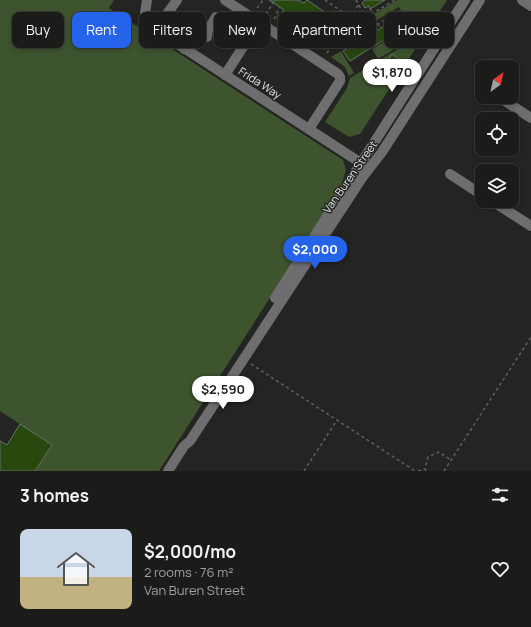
<!DOCTYPE html>
<html lang="en">
<head>
<meta charset="utf-8">
<style>
	body { margin:0; font-family:Manrope,sans-serif; background:#282927; color:#f1f3f6; height:100vh; display:flex; flex-direction:column; font-size:15px; white-space:nowrap }
	* { box-sizing:border-box; margin:0 }
	p { font-size:13px; color:#a0a1a2 }
	.icon { flex:none; width:22px; height:22px; fill:none; stroke:currentColor; stroke-width:2; stroke-linecap:round; stroke-linejoin:round }
	.map { position:relative; height:471px; overflow:hidden }
	.sheet { display:flex; flex-direction:column; background:#1b1c1a; flex:1 }
	.sheet>* { flex:none }
	.guide { position:absolute; left:12px; top:12px; width:507px; height:36px; display:flex; gap:8px }
	.needle { width:26px; rotate:33deg }
	.controls { position:absolute; left:475px; top:60px; display:grid; gap:8px }
	.controls a { display:grid; place-items:center; width:44px; height:44px; border-radius:8px; background:#1b1c1a; box-shadow:0 2px 6px #0003,0 0 0 1px #393a39; font-size:20px }
	.price { position:absolute; translate:-50% -34px; padding:0 9px; border-radius:14px; background:#fff; color:#222; font-size:13px; line-height:26px; filter:drop-shadow(0 1px 2px #0008) }
	.price::after { content:''; position:absolute; left:50%; top:24px; width:12px; height:9px; margin-left:-6px; background:inherit; clip-path:polygon(0 0,100% 0,50% 100%) }
	.price.active { background:#2563eb; color:#fff }
	ul { padding:0; list-style:none }
	li { display:flex; align-items:center; gap:12px; height:100px; padding:0 20px }
	li+li { border-top:1px solid #393a39 }
	li span { display:grid; place-items:center; flex:none; width:112px; height:80px; border-radius:8px; color:#555 }
	li>.icon { margin-inline-start:auto }
	span .icon { width:48px; height:48px; fill:#fffc; stroke-width:1 }
	li b { font-size:17px }
	h2 { display:flex; justify-content:space-between; align-items:center; height:48px; padding:0 20px; font-size:17px }
	.pill { padding:0 14px; border-radius:8px; background:#1b1c1a; box-shadow:0 2px 6px #0003,0 0 0 1px #393a39; font-size:14px; line-height:36px }
	.pill.active { background:#2563eb; color:#fff }
	.map>svg:first-child { display:block }
	.green { fill:#3d542f }
	.building { fill:#28490d; stroke:#6d6f6c }
	.lines { fill:none; stroke-linecap:round; stroke-linejoin:round }
	.path { stroke:#616260; stroke-width:1.5; stroke-dasharray:3 3; stroke-linecap:butt }
	.minor { stroke:#6e6d6f; stroke-width:10 }
	.labels { text-anchor:middle; stroke-width:3; stroke-linejoin:round; paint-order:stroke }
	.street-label { font-size:11px; fill:#e5e6e4; stroke:#242523 }
</style>
</head>
<body>
<div class="map">
<svg width="531" height="471" viewBox="0 0 531 471">
	<rect width="100%" height="100%" fill="#242523"/>
	<g class="green">
		<polygon points="0,0 114,0 109,8 343,160 346,170 341,187 159,471 35,471 52,445 0,411"/>
		<polygon points="397,0 447,0 360,134 349,137 325,122 347,88 350,78 416,38 399,7 372,23 369,17"/>
		<polygon points="334,10 345,18 332,38 326,34 332,24 327,21"/>
		<polygon points="278,14 328,44 324,50 276,18"/>
		<polygon points="387,40 393,50 378,59 372,49"/>
		<polygon points="341,51 354,73 349,76 345,67 331,57"/>
	</g>
	<g class="building">
		<polygon points="269,0 298,0 304,3 307,0 329,15 324,23 329,26 324,34 314,28 312,31 291,20 292,18 282,12 284,10"/>
		<polygon points="365,0 385,0 370,9 369,6 365,8 362,3"/>
		<polygon points="402,15 408,25 350,61 343,51"/>
		<polygon points="392,54 402,61 394,73 384,67"/>
		<polygon points="20,424 52,445 35,471 0,471 0,441 7,445"/>
	</g>
	<g class="lines">
		<g class="path">
			<polyline points="325,0 369,30 371,34"/>
			<polyline points="356,0 372,28"/>
			<polyline points="257,8 263,0"/>
			<polyline points="370,9 373,13"/>
			<polyline points="266,14 275,0"/>
			<polyline points="391,16 393,20"/>
			<polyline points="366,17 395,0"/>
			<polyline points="274,19 280,7"/>
			<polyline points="378,24 380,28"/>
			<polyline points="359,36 361,39"/>
			<polyline points="336,40 344,45 399,11"/>
			<polyline points="350,41 353,45"/>
			<polyline points="327,53 359,4"/>
			<polyline points="251,364 415,471"/>
			<polyline points="304,471 337,420"/>
			<polyline points="418,471 425,469"/>
			<polyline points="426,471 425,469 428,457 439,452 451,460"/>
			<polyline points="444,471 531,337"/>
		</g>
		<g class="minor">
			<polyline points="147,0 145,13 150,26 364,165"/>
			<polyline points="225,0 338,74 340,77 340,81 309,129"/>
			<polyline points="522,0 531,6"/>
			<polyline points="162,34 159,25 177,0"/>
			<polyline points="207,37 208,30 216,17"/>
			<polyline points="184,49 198,29"/>
			<polyline points="225,75 259,22"/>
			<polyline points="499,97 531,118"/>
			<polyline points="450,174 482,195"/>
			<polyline points="492,201 531,226"/>
			<polyline points="275,298 465,0"/>
			<polyline points="168,471 184,446 190,441 362,178 382,152 480,0"/>
		</g>
	</g>
	<g class="labels">
		<g class="street-label">
			<text transform="translate(260 83) rotate(33)" y="4">Frida Way</text>
			<text transform="translate(350 177) rotate(-55)" y="4">Van Buren Street</text>
		</g>
	</g>
</svg>
<div class="controls">
<a><svg class="needle" viewBox="-14 -14 28 28"><path d="M0-13l5 13h-10z" fill="#e53935"/><path d="M0 13l5-13h-10z" fill="#a0a1a2"/></svg></a>
<a><svg class="icon" aria-label="locate" viewBox="0 0 24 24"><circle cx="12" cy="12" r="6"/><path d="M12 2v4M12 18v4M2 12h4M18 12h4"/></svg></a>
<a><svg class="icon" aria-label="layers" viewBox="0 0 24 24"><path d="M12 4l9 5-9 5-9-5zM3 14l9 5 9-5"/></svg></a>
</div>
<b class="price" style="left:392px;top:93px">$1,870</b>
<b class="price active" style="left:315px;top:270px">$2,000</b>
<b class="price" style="left:223px;top:410px">$2,590</b>
<div class="guide">
<a class="pill">Buy</a>
<a class="pill active">Rent</a>
<a class="pill">Filters</a>
<a class="pill">New</a>
<a class="pill">Apartment</a>
<a class="pill">House</a>
</div>
</div>
<section class="sheet">
<h2>3 homes<svg class="icon" aria-label="filters" viewBox="0 0 24 24"><path d="M4 7h16M4 17h16"/><circle cx="9" cy="7" r="2"/><circle cx="15" cy="17" r="2"/></svg></h2>
<ul>
<li><span style="background:linear-gradient(#c9d6e8 60%,#c2b280 0)"><svg class="icon" aria-label="home" viewBox="0 0 24 24"><path d="M3 11l9-7 9 7M6 9v11h12V9"/></svg></span><div><b>$2,000/mo</b><p>2 rooms · 76 m²</p><p>Van Buren Street</p></div><svg class="icon" aria-label="heart" viewBox="0 0 24 24"><path d="M12 20l-8-8c-3-5 5-10 8-4 3-6 11-1 8 4z"/></svg></li>
</ul>
</section>
</body>
</html>
